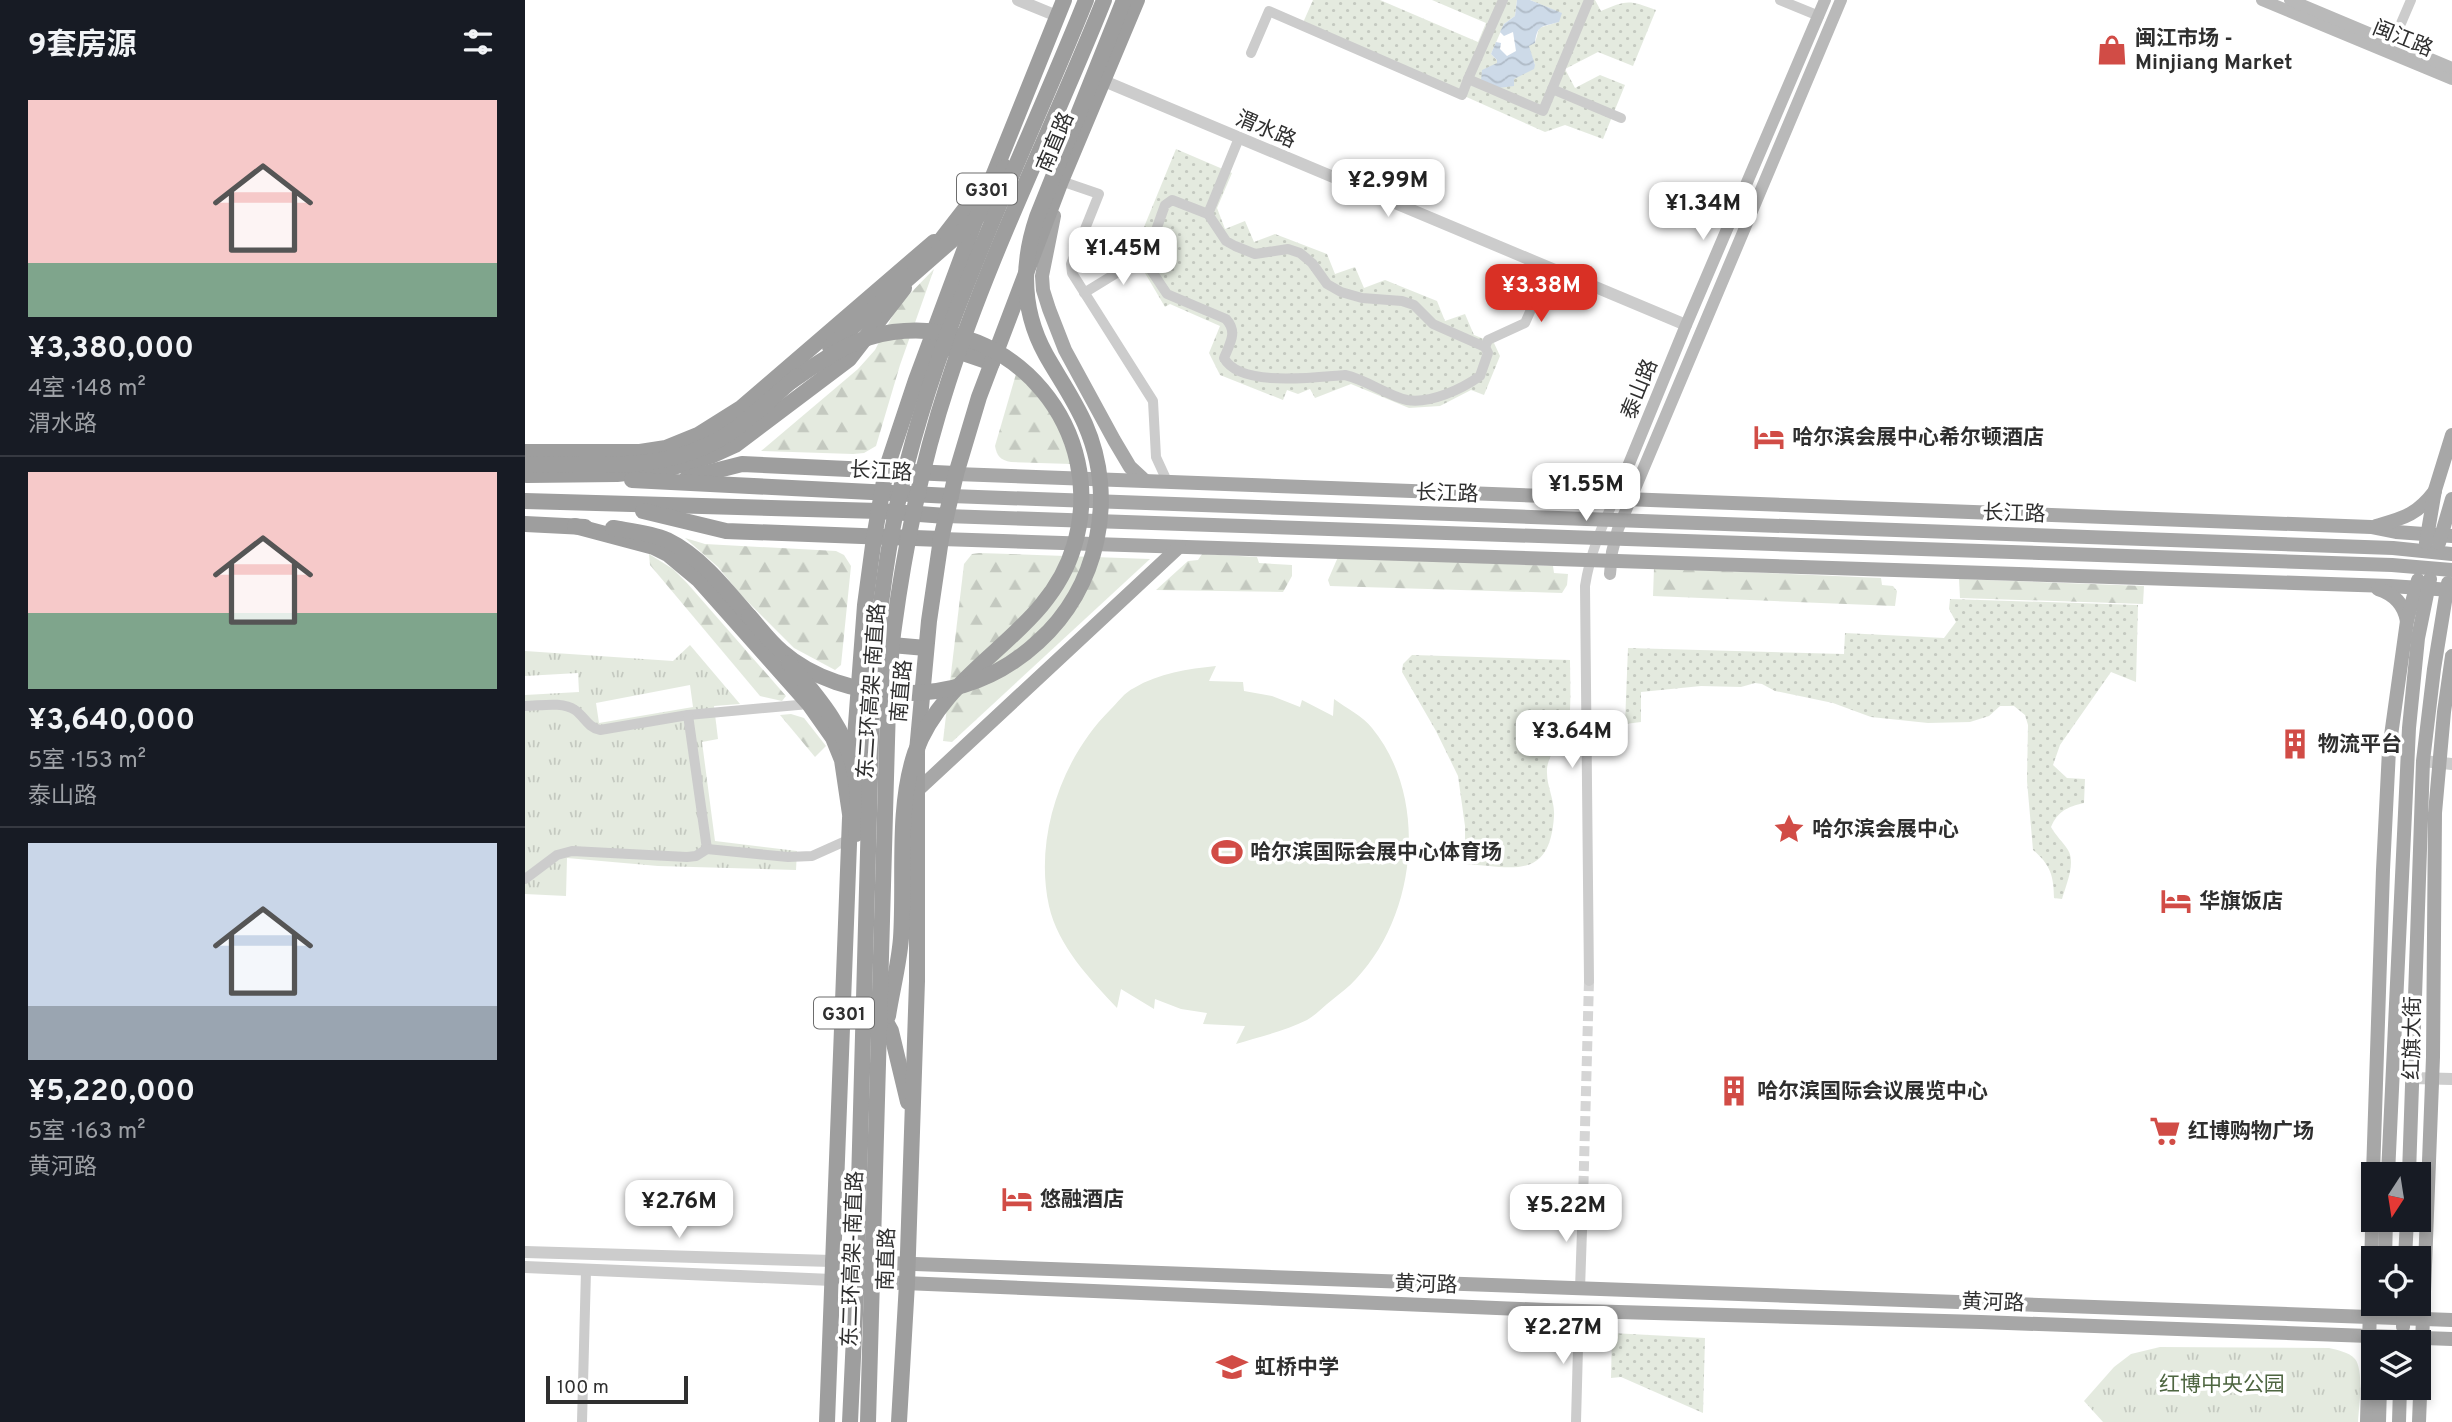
<!DOCTYPE html>
<html lang="zh">
<head>
<meta charset="utf-8">
<style>
	body { margin:0; font-family:Overpass,"Noto Sans SC",sans-serif; background:#20242c; color:#f1f3f6; height:100vh; display:flex; flex-direction:column; font-size:26px; white-space:nowrap }
	* { box-sizing:border-box; margin:0 }
	p { font-size:23px; color:#9ea1a6 }
	.icon { flex:none; width:38px; height:38px; fill:none; stroke:currentColor; stroke-width:2; stroke-linecap:round; stroke-linejoin:round }
	.map { position:relative; flex:1; overflow:hidden }
	.panel { display:flex; flex-direction:column; background:#171b24; width:525px }
	.panel>* { flex:none }
	.needle { width:46px; rotate:192deg }
	.tools { position:absolute; left:1836px; top:1162px; display:grid; gap:14px }
	.tools a { display:grid; place-items:center; width:70px; height:70px; border-radius:0px; background:#171b24; box-shadow:0 4px 10px #0003; font-size:35px }
	.scale { position:absolute; left:21px; bottom:18px; width:142px; box-sizing:border-box; padding-left:7px; border:4px solid #2f2f2f; border-top:0; font-size:19px; line-height:24px; white-space:nowrap; color:#2f2f2f; -webkit-text-stroke:5px #fff; paint-order:stroke }
	.price { position:absolute; translate:-50% -60px; padding:0 16px; border-radius:14px; background:#fff; color:#222; font-size:23px; line-height:46px; filter:drop-shadow(0 2px 4px #0008) }
	.price::after { content:''; position:absolute; left:50%; top:42px; width:21px; height:16px; margin-left:-10px; background:inherit; clip-path:polygon(0 0,100% 0,50% 100%) }
	.price.on { background:#d93025; color:#fff }
	ul { padding:0; list-style:none }
	li { display:grid; align-content:center; gap:14px; height:371px; padding:0 28px }
	li+li { border-top:2px solid #363941 }
	li span { display:grid; place-items:center; height:217px; border-radius:0px; color:#555 }
	li>.icon { margin-inline-start:auto }
	span .icon { width:126px; height:126px; fill:#fffc; stroke-width:1 }
	li b { font-size:30px }
	h2 { display:flex; justify-content:space-between; align-items:center; height:84px; padding:0 28px; font-size:30px }
	main { display:flex; flex:1; min-height:0 }
	.map>svg:first-child { display:block }
	.grass { fill:#e4eadf }
	.forest { fill:url(#forest-firs) }
	.park { fill:url(#park-tufts); fill-rule:evenodd }
	.garden { fill:url(#garden-dots) }
	.water { fill:url(#water-waves) }
	.lines { fill:none; stroke-linecap:round; stroke-linejoin:round }
	.minor-tunnel { stroke:#d5d5d5; stroke-width:10; stroke-dasharray:10 5; stroke-linecap:butt }
	.minor { stroke:#ccc; stroke-width:10 }
	.tertiary { stroke:#ccc; stroke-width:12 }
	.secondary { stroke:#b9b9b9; stroke-width:12 }
	.primary { stroke:#a7a7a7; stroke-width:14 }
	.trunk { stroke:#9e9e9e; stroke-width:16 }
	.trunk-bridge { stroke:#9e9e9e; stroke-width:16 }
	.labels { text-anchor:middle; stroke-width:7; stroke-linejoin:round; paint-order:stroke }
	.shield { fill:#fff; stroke:#6d6d6d; stroke-width:2 }
	.shield-label { font-size:19px; font-weight:bold; fill:#2f2f2f }
	.poi-label { font-size:21px; font-weight:bold; fill:#2f2f2f; stroke:#fff; text-anchor:start }
	.street-label { font-size:21px; fill:#2f2f2f; stroke:#fff }
	.park-label { font-size:21px; fill:#4e6641; stroke:#fff }
</style>
</head>
<body>
<main>
<section class="panel">
<h2>9套房源<svg class="icon" aria-label="filters" viewBox="0 0 24 24"><path d="M4 7h16M4 17h16"/><circle cx="9" cy="7" r="2"/><circle cx="15" cy="17" r="2"/></svg></h2>
<ul>
<li><span style="background:linear-gradient(#f6c9c9 75%,#7fa58c 0)"><svg class="icon" aria-label="home" viewBox="0 0 24 24"><path d="M3 11l9-7 9 7M6 9v11h12V9"/></svg></span><div><b>¥3,380,000</b><p>4室 · 148 m²</p><p>渭水路</p></div></li>
<li><span style="background:linear-gradient(#f6c9c9 65%,#7fa58c 0)"><svg class="icon" aria-label="home" viewBox="0 0 24 24"><path d="M3 11l9-7 9 7M6 9v11h12V9"/></svg></span><div><b>¥3,640,000</b><p>5室 · 153 m²</p><p>泰山路</p></div></li>
<li><span style="background:linear-gradient(#c9d6e8 75%,#9aa5b1 0)"><svg class="icon" aria-label="home" viewBox="0 0 24 24"><path d="M3 11l9-7 9 7M6 9v11h12V9"/></svg></span><div><b>¥5,220,000</b><p>5室 · 163 m²</p><p>黄河路</p></div></li>
</ul>
</section>
<div class="map">
<svg width="1927" height="1422" viewBox="0 0 1927 1422">
	<defs>
		<pattern id="forest-firs" width="22" height="20" patternUnits="userSpaceOnUse" patternTransform="scale(1.75)"><rect width="22" height="20" fill="#e4eadf"/><path d="M5 1l3.5 6h-7zM16 11l3.5 6h-7z" fill="#c4c9c0"/></pattern>
		<pattern id="park-tufts" width="24" height="20" patternUnits="userSpaceOnUse" patternTransform="scale(1.75)"><rect width="24" height="20" fill="#e4eadf"/><path d="M3 7l-1-3M5 7V3M7 7l1-3M15 17l-1-3M17 17v-4M19 17l1-3" fill="none" stroke="#c4c9c0"/></pattern>
		<pattern id="garden-dots" width="8" height="8" patternUnits="userSpaceOnUse" patternTransform="scale(1.75)"><rect width="8" height="8" fill="#e4eadf"/><path d="M2 2h.1M6 6h.1" fill="none" stroke="#c4c9c0" stroke-width="1.8" stroke-linecap="round"/></pattern>
		<pattern id="water-waves" width="16" height="10" patternUnits="userSpaceOnUse" patternTransform="scale(1.75)"><rect width="16" height="10" fill="#cddae8"/><path d="M0 5q4-4 8 0t8 0" fill="none" stroke="#b0bbc7"/></pattern>
	</defs>
	<rect width="100%" height="100%" fill="#fff"/>
	<path class="grass" d="M 691,666 L 684,681 L 718,682 L 719,691 L 747,696 L 775,707 L 777,700 L 808,716 L 809,699 C 821,708 838,716 847,728 C 904,797 892,915 831,979 C 824,987 815,993 807,1000 C 799,1006 791,1015 782,1020 C 760,1031 734,1037 711,1044 L 720,1026 L 678,1024 L 682,1013 L 656,1009 L 630,999 L 629,1009 L 596,989 L 592,1008 C 565,979 533,946 524,906 C 509,838 536,759 585,710 C 592,703 600,692 609,688 C 634,673 663,669 691,666 Z"/>
	<g class="forest">
		<polygon points="409,269 375,365 351,446 339,453 328,454 236,451 333,369 350,350 372,307"/>
		<path d="M 491,374 L 509,391 L 533,424 L 546,464 L 486,462 C 475,460 472,456 470,446 Z"/>
		<polygon points="160,538 180,544 311,551 319,555 326,566 316,665 310,670 269,648 216,595 193,567"/>
		<polygon points="454,553 625,559 427,742 418,741 439,564 447,554"/>
		<polygon points="124,554 148,569 162,583 261,696 257,701 235,696 125,565"/>
		<polygon points="677,554 732,557 734,563 767,565 767,576 758,592 631,590 663,561 673,560"/>
		<polygon points="813,557 1028,566 1029,573 1043,574 1042,585 1037,593 805,586 803,580"/>
		<polygon points="1129,568 1356,578 1357,585 1368,586 1372,591 1370,606 1128,596"/>
		<polygon points="1434,579 1619,586 1618,604 1435,598"/>
		<polygon points="266,714 279,718 301,746 290,757 255,715"/>
	</g>
	<g class="park">
		<path d="M 165,645 L 215,704 L 189,706 L 193,739 L 177,742 L 190,841 L 272,851 L 271,870 L 133,866 L 42,858 L 41,896 L 0,894 L 0,695 L 54,692 L 53,673 L 0,676 L 0,651 L 148,661 ZM 165,685 L 168,707 L 74,723 L 71,703 Z"/>
		<path d="M 1635,1347 L 1804,1348 C 1812,1350 1824,1352 1830,1359 C 1839,1370 1834,1407 1833,1422 L 1578,1422 L 1559,1401 L 1589,1367 L 1606,1354 Z"/>
	</g>
	<g class="garden">
		<polygon points="788,0 855,0 953,42 961,23 907,0 992,0 990,16 979,24 966,54 972,60 972,63 956,81 941,76 933,94 777,25"/>
		<path d="M 1005,0 L 1070,0 L 1076,11 C 1103,0 1103,0 1131,10 L 1108,66 L 1073,52 L 1040,69 L 1050,88 L 1075,75 L 1100,85 L 1078,139 L 1040,125 L 1020,132 L 937,95 L 943,79 L 973,88 L 1010,65 L 1003,46 L 1010,43 L 1014,28 L 1033,22 L 1036,13 Z"/>
		<polygon points="651,149 707,173 692,208 700,229 720,221 729,242 750,234 802,254 810,274 830,267 839,288 860,280 912,301 920,321 940,314 949,335 969,343 975,356 959,395 946,390 915,406 884,408 826,384 790,398 785,389 773,394 762,390 758,400 695,375 684,353 695,326 645,304 640,307 607,251 610,249"/>
		<path d="M 1425,599 L 1613,605 L 1611,682 L 1586,672 L 1535,745 L 1528,765 L 1542,778 L 1560,779 L 1559,803 C 1542,807 1533,811 1526,827 C 1531,836 1538,842 1543,850 C 1551,863 1541,885 1537,899 L 1529,898 C 1529,876 1525,864 1508,850 L 1502,781 L 1503,725 L 1500,715 L 1489,706 L 1475,706 L 1464,716 L 1445,722 L 1403,723 L 1346,717 L 1308,703 L 1250,691 L 1237,684 L 1230,683 L 1216,687 L 1176,686 L 1116,692 L 1116,722 L 1100,724 L 1103,648 L 1319,654 L 1320,633 L 1419,638 L 1431,622 L 1424,609 Z"/>
		<path d="M 887,655 L 1045,660 C 1045,675 1047,718 1042,730 C 1035,745 1021,755 1022,773 C 1022,787 1030,801 1029,816 C 1025,881 988,867 940,864 L 940,826 L 933,776 L 911,731 L 877,672 L 878,664 Z"/>
		<polygon points="1087,1333 1180,1338 1178,1413 1096,1377 1086,1378"/>
	</g>
	<path class="water" d="M 992,0 L 1005,0 L 1037,13 L 1034,22 C 1017,27 1012,24 1010,43 L 1004,46 L 1010,65 L 1009,69 L 989,79 L 989,86 L 973,88 L 956,81 L 957,70 L 972,63 L 972,60 L 966,54 L 971,42 L 976,43 L 975,49 L 982,56 L 991,51 L 988,32 L 979,36 L 975,32 L 979,24 L 990,16 Z"/>
	<g class="lines">
		<polyline class="minor-tunnel" points="1058,1201 1064,981"/>
		<g class="minor">
			<polyline points="978,0 943,79 1018,111 1064,0"/>
			<polyline points="1255,0 1294,16"/>
			<polyline points="1865,49 1886,0"/>
			<polyline points="726,53 744,11 937,95 943,79"/>
			<polyline points="1027,89 1096,118"/>
			<polyline points="536,181 574,194 546,264 547,273 628,401 631,457 642,481"/>
			<path d="M 647,200 L 683,214 L 701,241 L 710,246 L 730,254 L 763,249 L 775,253 L 787,263 L 802,284 L 816,292 L 837,298 L 877,301 L 889,305 L 908,324 L 960,347 L 963,353 L 955,376 C 937,389 905,404 882,400 C 863,396 842,380 820,375 C 791,377 715,388 699,358 C 705,343 713,332 701,319 L 642,294 L 620,261 L 640,205 Z"/>
			<polyline points="683,214 714,138"/>
			<polyline points="559,293 621,255"/>
			<polyline points="960,347 963,340 1000,323 1024,269"/>
			<path d="M 0,706 C 15,706 37,701 50,710 C 60,717 62,727 75,730 L 163,715 L 284,704"/>
			<polyline points="163,715 182,849"/>
			<polyline points="0,879 32,855 47,851 162,857 171,856 182,849 263,857 287,856 325,839"/>
			<path d="M 1064,981 L 1060,586 C 1065,554 1076,528 1090,498"/>
			<polyline points="1055,1289 1058,1201"/>
			<polyline points="57,1422 61,1270"/>
			<polyline points="1051,1422 1054,1310"/>
		</g>
		<g class="tertiary">
			<polyline points="493,0 532,16"/>
			<polyline points="579,81 1161,325"/>
			<polyline points="1898,761 1927,764"/>
			<polyline points="1887,1078 1927,1079"/>
			<polyline points="0,1252 307,1261"/>
			<polyline points="0,1267 307,1280"/>
		</g>
		<g class="secondary">
			<polyline points="1737,0 1927,79"/>
			<polyline points="1765,0 1927,68"/>
			<polyline points="1090,498 1161,325 1300,0"/>
			<polyline points="1085,574 1087,552 1093,529 1316,0"/>
		</g>
		<g class="primary">
			<polyline points="529,216 517,276 518,290 524,309 540,350 589,440 605,467 619,480"/>
			<polyline points="431,474 1846,527 1871,532 1927,536"/>
			<polyline points="426,496 1868,548 1927,554"/>
			<polyline points="421,516 1867,565 1927,570"/>
			<path d="M 1851,526 C 1879,518 1892,515 1910,491"/>
			<polyline points="416,539 1865,586 1927,590"/>
			<polyline points="1901,543 1910,490 1927,435"/>
			<polyline points="1914,543 1927,499"/>
			<path d="M 1853,589 C 1869,594 1879,604 1882,621"/>
			<polyline points="394,789 654,547"/>
			<polyline points="1848,1174 1858,870 1864,750 1882,621 1893,580"/>
			<polyline points="1863,1174 1884,728 1893,638 1905,579"/>
			<polyline points="1884,1174 1898,761 1909,669 1923,583"/>
			<polyline points="1860,1258 1861,1220"/>
			<polyline points="1880,1258 1882,1220"/>
			<polyline points="307,1261 1927,1320"/>
			<polyline points="307,1280 1021,1310 1456,1322 1927,1339"/>
			<polyline points="1878,1327 1879,1304"/>
			<polyline points="1842,1422 1848,1192"/>
			<polyline points="1854,1422 1855,1388"/>
			<polyline points="1874,1422 1875,1388"/>
			<polyline points="1894,1422 1908,1057 1910,813 1919,712 1927,656"/>
		</g>
		<g class="trunk">
			<polyline points="460,196 539,0"/>
			<polyline points="406,253 461,182"/>
			<polyline points="423,348 467,363"/>
			<polyline points="0,452 115,452 141,448 173,435 216,408 409,242"/>
			<polyline points="2,475 92,474 145,468 188,455 210,445 324,359 379,288"/>
			<polyline points="162,478 217,464 431,474"/>
			<polyline points="107,480 426,496"/>
			<polyline points="0,501 354,511 421,516"/>
			<polyline points="118,511 201,531 416,539"/>
			<polyline points="0,524 60,527"/>
			<polyline points="50,526 129,547 143,554 173,579 284,704 308,738 317,760 325,814"/>
			<polyline points="355,644 401,648"/>
			<polyline points="328,764 340,605 349,538 361,470 391,380 452,216"/>
			<polyline points="346,1019 351,1017 361,1022 366,1031 383,1102"/>
			<polyline points="302,1422 325,818"/>
			<polyline points="374,1422 382,1283 392,981 392,751 404,621 416,539 431,474 454,397 536,181 612,0"/>
		</g>
		<g class="trunk-bridge">
			<polyline points="305,347 450,220 465,199 480,167"/>
			<path d="M 265,382 C 298,360 328,337 368,332 C 489,316 584,431 549,546 C 523,636 422,664 390,753 C 371,810 380,879 376,938 C 374,964 367,990 363,1016"/>
			<path d="M 0,464 C 69,464 142,474 203,434 C 227,418 250,395 272,376"/>
			<path d="M 88,528 C 105,531 126,533 142,540 C 177,557 204,593 229,622"/>
			<path d="M 224,616 C 234,627 244,641 256,651 C 288,679 332,692 373,693 C 427,695 474,678 513,642 C 573,588 593,499 560,424 C 549,399 534,378 521,355 C 496,310 496,264 512,217 L 599,0"/>
			<path d="M 264,663 C 294,698 324,732 331,780 C 334,797 332,817 331,834"/>
			<path d="M 325,1422 L 331,1293 L 347,705 C 351,638 358,572 372,506 C 410,329 494,167 561,0"/>
			<path d="M 343,1422 L 363,706 C 365,680 365,653 369,627 C 380,545 397,462 423,383 C 465,252 528,128 579,0"/>
		</g>
	</g>
	<defs>
		<g id="shop-bare" transform="scale(2.415)"><path d="M-5-2.5h2.3a2.7 3.5 0 0 1 5.4 0H5L5.5 6h-11ZM-1.5-2.5h3a1.5 2.3 0 0 0-3 0Z" fill="#d14c46" stroke="#fff" stroke-width="2.5" paint-order="stroke"/></g>
		<g id="hotel-bare" transform="scale(2.415)"><path d="M-6-4.5h1.5V1H6V5H4.5V3h-9V5H-6ZM-4 0a1.8 1.8 0 1 1 3.6 0ZM.5 0V-2.5h3Q6-2.5 6 0Z" fill="#d14c46" stroke="#fff" stroke-width="2.5" paint-order="stroke"/></g>
		<g id="building-bare" transform="scale(2.415)"><path d="M-4-6H4V6H1V3H-1V6H-4ZM-2.5-4.3h1.7v1.8h-1.7ZM.8-4.3h1.7v1.8H.8ZM-2.5-1h1.7V.8h-1.7ZM.8-1h1.7V.8H.8Z" fill="#d14c46" stroke="#fff" stroke-width="2.5" paint-order="stroke"/></g>
		<g id="sight-bare" transform="scale(2.415)"><path d="M0-6L1.8-2.2L6-1.7L2.9 1.2L3.7 5.4L0 3.3L-3.7 5.4L-2.9 1.2L-6-1.7L-1.8-2.2Z" fill="#d14c46" stroke="#fff" stroke-width="2.5" paint-order="stroke"/></g>
		<g id="stadium-bare" transform="scale(2.415)"><path d="M0-5a6.5 5 0 1 0 0 10a6.5 5 0 1 0 0-10ZM-3.5-1.8h7v3.6h-7Z" fill="#d14c46" stroke="#fff" stroke-width="2.5" paint-order="stroke"/></g>
		<g id="supermarket-bare" transform="scale(2.415)"><path d="M-6-5.5h2.5l.6 2H6L4.5 2H-2.5L-4.4-4H-6ZM-1.5 3.2a1.3 1.3 0 1 0 .1 0ZM3 3.2a1.3 1.3 0 1 0 .1 0Z" fill="#d14c46" stroke="#fff" stroke-width="2.5" paint-order="stroke"/></g>
		<g id="school-bare" transform="scale(2.415)"><path d="M0-5L7-2L0 1L-7-2ZM-4 1L0 2.5L4 1V4Q0 6-4 4Z" fill="#d14c46" stroke="#fff" stroke-width="2.5" paint-order="stroke"/></g>
	</defs>
	<g fill-rule="evenodd">
		<use href="#shop-bare" x="1587" y="50"/>
		<use href="#hotel-bare" x="1244" y="437"/>
		<use href="#building-bare" x="1770" y="744"/>
		<use href="#sight-bare" x="1264" y="829"/>
		<use href="#stadium-bare" x="702" y="852"/>
		<use href="#hotel-bare" x="1651" y="901"/>
		<use href="#building-bare" x="1209" y="1091"/>
		<use href="#supermarket-bare" x="1640" y="1131"/>
		<use href="#hotel-bare" x="492" y="1199"/>
		<use href="#school-bare" x="707" y="1367"/>
	</g>
	<g class="labels">
		<g class="shield">
			<rect x="432" y="173.5" width="60" height="31" rx="5"/>
			<rect x="289" y="997.5" width="60" height="31" rx="5"/>
		</g>
		<g class="shield-label">
			<text x="462" y="196">G301</text>
			<text x="319" y="1020">G301</text>
		</g>
		<g class="poi-label">
			<text x="1610" y="45">闽江市场 -<tspan x="1610" dy="24">Minjiang Market</tspan></text>
			<text x="1267" y="444">哈尔滨会展中心希尔顿酒店</text>
			<text x="1793" y="751">物流平台</text>
			<text x="1287" y="836">哈尔滨会展中心</text>
			<text x="725" y="859">哈尔滨国际会展中心体育场</text>
			<text x="1674" y="908">华旗饭店</text>
			<text x="1232" y="1098">哈尔滨国际会议展览中心</text>
			<text x="1663" y="1138">红博购物广场</text>
			<text x="515" y="1206">悠融酒店</text>
			<text x="730" y="1374">虹桥中学</text>
		</g>
		<g class="street-label">
			<text transform="translate(1878 38) rotate(22)" y="7">闽江路</text>
			<text transform="translate(741 129) rotate(23)" y="7">渭水路</text>
			<text transform="translate(530 142) rotate(-67)" y="7">南直路</text>
			<text transform="translate(1114 389) rotate(-68)" y="7">泰山路</text>
			<text transform="translate(356 471) rotate(3)" y="7">长江路</text>
			<text transform="translate(922 493) rotate(2)" y="7">长江路</text>
			<text transform="translate(1489 513) rotate(2)" y="7">长江路</text>
			<text transform="translate(346 691) rotate(-86)" y="7">东二环高架-南直路</text>
			<text transform="translate(376 691) rotate(-85)" y="7">南直路</text>
			<text transform="translate(1887 1038) rotate(-89)" y="7">红旗大街</text>
			<text transform="translate(327 1259) rotate(-88)" y="7">东二环高架-南直路</text>
			<text transform="translate(361 1259) rotate(-88)" y="7">南直路</text>
			<text transform="translate(901 1284) rotate(2)" y="7">黄河路</text>
			<text transform="translate(1468 1302) rotate(2)" y="7">黄河路</text>
		</g>
		<g class="park-label">
			<text x="1697" y="1391">红博中央公园</text>
		</g>
	</g>
</svg>
<div class="tools">
<a><svg class="needle" viewBox="-14 -14 28 28"><path d="M0-13l5 13h-10z" fill="#e53935"/><path d="M0 13l5-13h-10z" fill="#9ea1a6"/></svg></a>
<a><svg class="icon" aria-label="locate" viewBox="0 0 24 24"><circle cx="12" cy="12" r="6"/><path d="M12 2v4M12 18v4M2 12h4M18 12h4"/></svg></a>
<a><svg class="icon" aria-label="layers" viewBox="0 0 24 24"><path d="M12 4l9 5-9 5-9-5zM3 14l9 5 9-5"/></svg></a>
</div>
<div class="scale">100 m</div>
<b class="price" style="left:863px;top:219px">¥2.99M</b>
<b class="price" style="left:1178px;top:242px">¥1.34M</b>
<b class="price" style="left:598px;top:287px">¥1.45M</b>
<b class="price on" style="left:1016px;top:324px">¥3.38M</b>
<b class="price" style="left:1061px;top:523px">¥1.55M</b>
<b class="price" style="left:1047px;top:770px">¥3.64M</b>
<b class="price" style="left:154px;top:1240px">¥2.76M</b>
<b class="price" style="left:1041px;top:1244px">¥5.22M</b>
<b class="price" style="left:1038px;top:1366px">¥2.27M</b>
</div>
</main>
</body>
</html>
